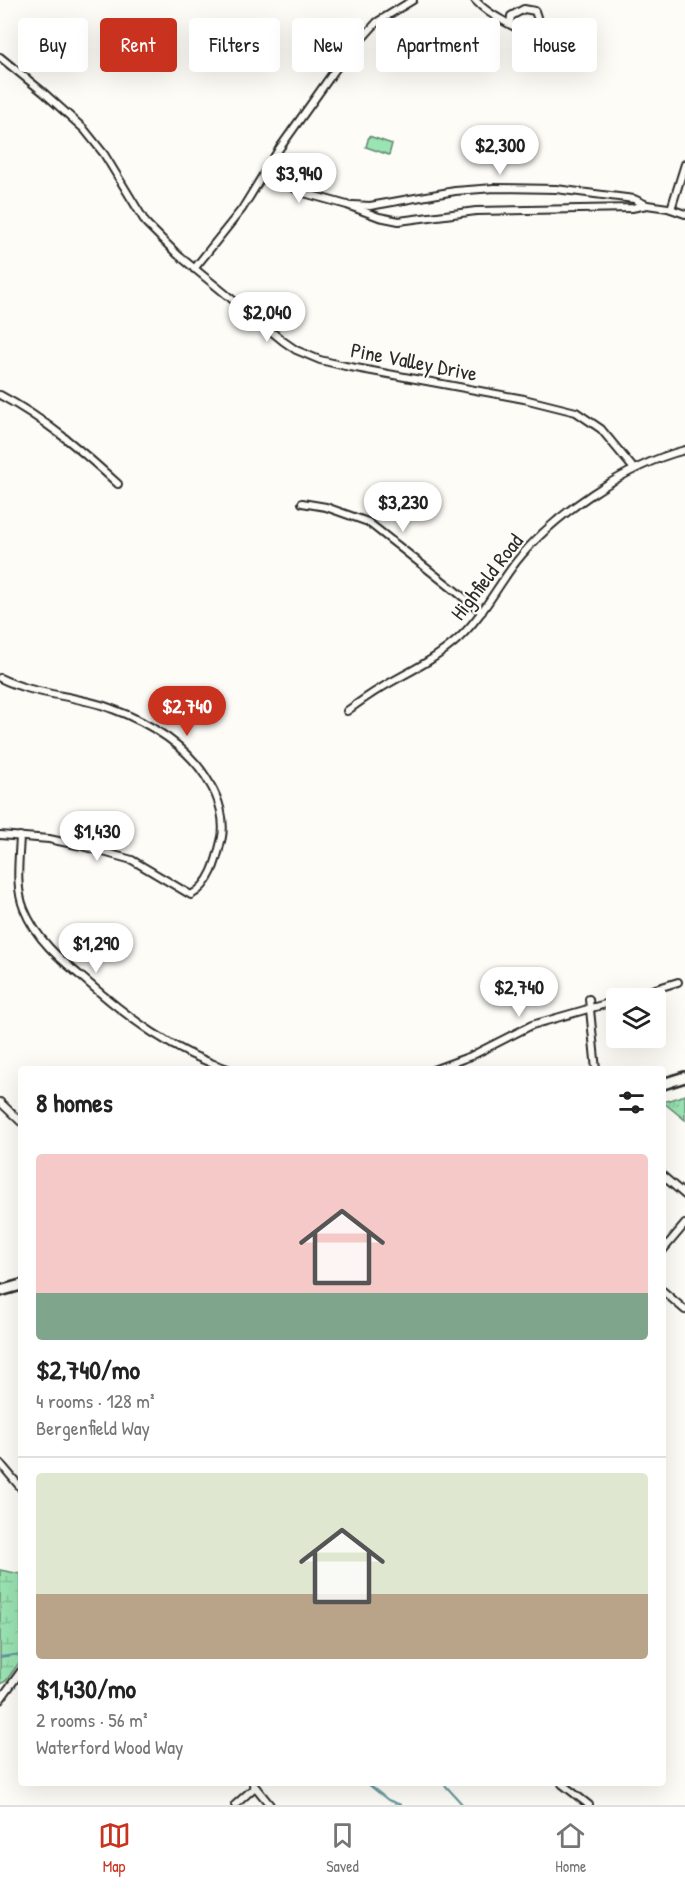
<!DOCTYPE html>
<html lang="en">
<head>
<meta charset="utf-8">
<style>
	body { margin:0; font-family:"Patrick Hand",sans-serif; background:#f2f2f2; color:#222; height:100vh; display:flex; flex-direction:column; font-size:22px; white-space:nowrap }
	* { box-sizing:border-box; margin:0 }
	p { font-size:20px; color:#767676 }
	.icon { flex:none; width:33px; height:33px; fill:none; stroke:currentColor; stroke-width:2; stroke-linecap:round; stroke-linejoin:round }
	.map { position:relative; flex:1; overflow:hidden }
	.drawer { position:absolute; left:18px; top:1066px; width:648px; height:720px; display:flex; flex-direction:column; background:#fff; border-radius:6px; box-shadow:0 6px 24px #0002 }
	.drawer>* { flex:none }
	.hud { position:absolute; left:18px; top:18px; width:650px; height:54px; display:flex; gap:12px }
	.controls { position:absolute; left:606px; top:988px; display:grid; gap:12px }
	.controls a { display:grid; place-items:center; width:60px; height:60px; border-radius:6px; background:#fff; box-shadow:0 6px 24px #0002; font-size:30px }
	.price { position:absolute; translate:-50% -51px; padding:0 14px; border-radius:21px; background:#fff; color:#222; font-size:20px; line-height:39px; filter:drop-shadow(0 2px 3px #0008) }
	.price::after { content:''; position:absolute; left:50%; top:36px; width:18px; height:14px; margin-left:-9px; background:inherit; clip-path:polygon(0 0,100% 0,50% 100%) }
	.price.on { background:#c8321e; color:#fff }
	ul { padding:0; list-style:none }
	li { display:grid; align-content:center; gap:12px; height:318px; padding:0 18px }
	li+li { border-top:2px solid #e0e0e0 }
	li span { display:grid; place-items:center; height:186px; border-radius:6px; color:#555 }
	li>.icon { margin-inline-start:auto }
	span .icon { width:108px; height:108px; fill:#fffc; stroke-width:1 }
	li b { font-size:26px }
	h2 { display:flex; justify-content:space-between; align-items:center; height:72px; padding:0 18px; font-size:26px }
	.chip { padding:0 21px; border-radius:6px; background:#fff; box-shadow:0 6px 24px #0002; font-size:21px; line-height:54px }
	.chip.on { background:#c8321e; color:#fff }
	.tab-bar { display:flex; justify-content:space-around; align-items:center; height:84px; border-top:2px solid #e0e0e0; background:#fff; font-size:16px; color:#767676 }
	.tab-bar a { display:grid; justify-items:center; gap:3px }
	.tab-bar .on { color:#c8321e }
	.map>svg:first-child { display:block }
	.grass { fill:url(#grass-tufts); stroke:#62876e; stroke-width:1.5 }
	.wetland { fill:url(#wetland-marsh); stroke:#62876e; stroke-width:1.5 }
	.pitch { fill:#9ae3b2; stroke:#62876e; stroke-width:1.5 }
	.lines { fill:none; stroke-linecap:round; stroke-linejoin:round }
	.stream { stroke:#649599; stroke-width:2 }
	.minor-casing { stroke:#2b2b2b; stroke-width:10 }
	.trunk-casing { stroke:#2b2b2b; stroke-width:14 }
	.minor { stroke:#fdfcf7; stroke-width:6 }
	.trunk { stroke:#fdfcf7; stroke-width:9 }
	.labels { text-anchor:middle; stroke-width:4.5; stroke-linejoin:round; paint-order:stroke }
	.street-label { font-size:21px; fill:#2b2b2b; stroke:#fdfcf7 }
</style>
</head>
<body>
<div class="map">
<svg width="685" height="1805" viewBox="0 0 685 1805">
	<defs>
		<pattern id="grass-tufts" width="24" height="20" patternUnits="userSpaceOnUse" patternTransform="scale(1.5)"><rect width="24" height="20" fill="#9ae3b2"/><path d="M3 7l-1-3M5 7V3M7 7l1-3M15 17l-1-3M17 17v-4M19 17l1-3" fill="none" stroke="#85c399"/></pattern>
		<pattern id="wetland-marsh" width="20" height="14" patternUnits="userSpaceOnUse" patternTransform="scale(1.5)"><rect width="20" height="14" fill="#9ae3b2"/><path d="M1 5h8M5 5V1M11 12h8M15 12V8" fill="none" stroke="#85c399"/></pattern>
	</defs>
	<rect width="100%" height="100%" fill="#fdfcf7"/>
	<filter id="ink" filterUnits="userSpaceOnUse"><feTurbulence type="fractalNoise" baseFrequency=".0167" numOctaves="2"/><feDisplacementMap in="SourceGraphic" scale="12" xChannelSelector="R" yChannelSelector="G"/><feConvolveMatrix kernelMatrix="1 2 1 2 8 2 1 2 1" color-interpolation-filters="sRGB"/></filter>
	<g filter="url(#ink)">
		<polygon class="grass" points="685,1095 685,1120 663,1102"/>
		<polygon class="wetland" points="0,1570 21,1574 21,1660 6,1681 0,1684"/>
		<polygon class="pitch" points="369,136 392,144 389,155 366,147"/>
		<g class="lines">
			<g class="stream">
				<polyline points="0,1657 21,1654"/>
				<polyline points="368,1784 388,1800 401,1805"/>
				<polyline points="444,1784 463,1805"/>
			</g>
			<g class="minor-casing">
				<g id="minor">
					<path d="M 475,0 C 485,11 495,16 507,23 C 518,28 532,41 538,20 L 535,11 L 524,9 L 511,16 L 510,24"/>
					<polyline points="0,57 43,92 84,129 104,154 146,223 178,255 283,341 296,350 320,360 345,366 524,399 576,412 601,429 634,469"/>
					<polyline points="264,173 304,193 347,205 379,217 399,221 476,211 632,208 647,205"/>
					<polyline points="353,205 370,206 455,191 494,188 556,189 634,199 647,205 668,208 685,214"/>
					<polyline points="671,209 685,164"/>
					<polyline points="194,269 242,209 279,149 340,63 377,22 413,0"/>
					<path d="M 0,395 C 45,419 81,450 118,484"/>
					<polyline points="302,503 326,507 368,522 482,612"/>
					<path d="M 0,678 C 34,695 75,695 110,708 C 149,722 190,747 210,784 C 219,799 225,819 222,837 C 217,858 212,884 191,895 L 132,860 L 82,846 L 49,839 L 0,835"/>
					<path d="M 347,711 C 358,703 369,695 381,688 C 408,672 435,660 458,639 C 482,617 496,588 516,562 C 553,515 626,465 685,450"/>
					<path d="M 20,836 C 19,860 15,887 24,909 C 36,939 59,958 83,978 C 127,1017 174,1053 231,1070"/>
					<polyline points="589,999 596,1070"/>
					<polyline points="623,999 678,982"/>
					<polyline points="433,1070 471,1056 532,1025 616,1001"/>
					<polyline points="0,1102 21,1122"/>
					<polyline points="663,1176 685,1195"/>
					<polyline points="663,1250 685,1224"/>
					<polyline points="663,1291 685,1310"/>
					<polyline points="0,1463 21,1488"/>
					<polyline points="0,1700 21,1671"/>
					<polyline points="253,1784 270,1805"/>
					<polyline points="562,1784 589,1805"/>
					<polyline points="235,1805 255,1787"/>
				</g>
			</g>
			<g class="trunk-casing">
				<g id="trunk">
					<polyline points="663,1084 685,1077"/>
					<polyline points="0,1291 21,1285"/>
				</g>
			</g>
			<use href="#minor" class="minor"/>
			<use href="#trunk" class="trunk"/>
		</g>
	</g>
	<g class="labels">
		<g class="street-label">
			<text transform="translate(414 362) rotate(11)" y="7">Pine Valley Drive</text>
			<text transform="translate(487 577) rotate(-52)" y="7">Highfield Road</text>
		</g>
	</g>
</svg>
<div class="controls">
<a><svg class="icon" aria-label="layers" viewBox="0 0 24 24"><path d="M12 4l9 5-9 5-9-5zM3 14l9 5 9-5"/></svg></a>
</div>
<b class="price" style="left:500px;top:176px">$2,300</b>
<b class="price" style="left:299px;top:204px">$3,940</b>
<b class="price" style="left:267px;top:343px">$2,040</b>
<b class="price" style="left:403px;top:533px">$3,230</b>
<b class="price on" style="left:187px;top:737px">$2,740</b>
<b class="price" style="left:97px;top:862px">$1,430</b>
<b class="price" style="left:96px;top:974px">$1,290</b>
<b class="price" style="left:519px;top:1018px">$2,740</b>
<div class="hud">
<a class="chip">Buy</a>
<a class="chip on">Rent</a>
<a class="chip">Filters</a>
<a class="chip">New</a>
<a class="chip">Apartment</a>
<a class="chip">House</a>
</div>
<section class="drawer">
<h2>8 homes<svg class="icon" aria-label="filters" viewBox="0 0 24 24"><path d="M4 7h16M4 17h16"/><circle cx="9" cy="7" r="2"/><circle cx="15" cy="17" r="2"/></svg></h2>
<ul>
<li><span style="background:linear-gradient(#f6c9c9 75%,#7fa58c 0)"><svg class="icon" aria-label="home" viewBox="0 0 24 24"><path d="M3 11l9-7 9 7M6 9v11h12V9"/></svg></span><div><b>$2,740/mo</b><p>4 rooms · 128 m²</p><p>Bergenfield Way</p></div></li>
<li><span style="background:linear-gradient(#dfe7d0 65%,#b9a48a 0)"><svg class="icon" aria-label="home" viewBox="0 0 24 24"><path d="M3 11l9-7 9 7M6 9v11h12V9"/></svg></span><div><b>$1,430/mo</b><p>2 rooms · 56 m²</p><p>Waterford Wood Way</p></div></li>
</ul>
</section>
</div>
<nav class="tab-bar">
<a class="on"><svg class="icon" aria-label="map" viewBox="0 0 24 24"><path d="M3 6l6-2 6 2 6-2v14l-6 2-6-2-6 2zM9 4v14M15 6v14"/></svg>Map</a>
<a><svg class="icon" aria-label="saved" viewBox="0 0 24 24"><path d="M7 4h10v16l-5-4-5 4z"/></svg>Saved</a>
<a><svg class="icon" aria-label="home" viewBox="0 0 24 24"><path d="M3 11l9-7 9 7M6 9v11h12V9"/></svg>Home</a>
</nav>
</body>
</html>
